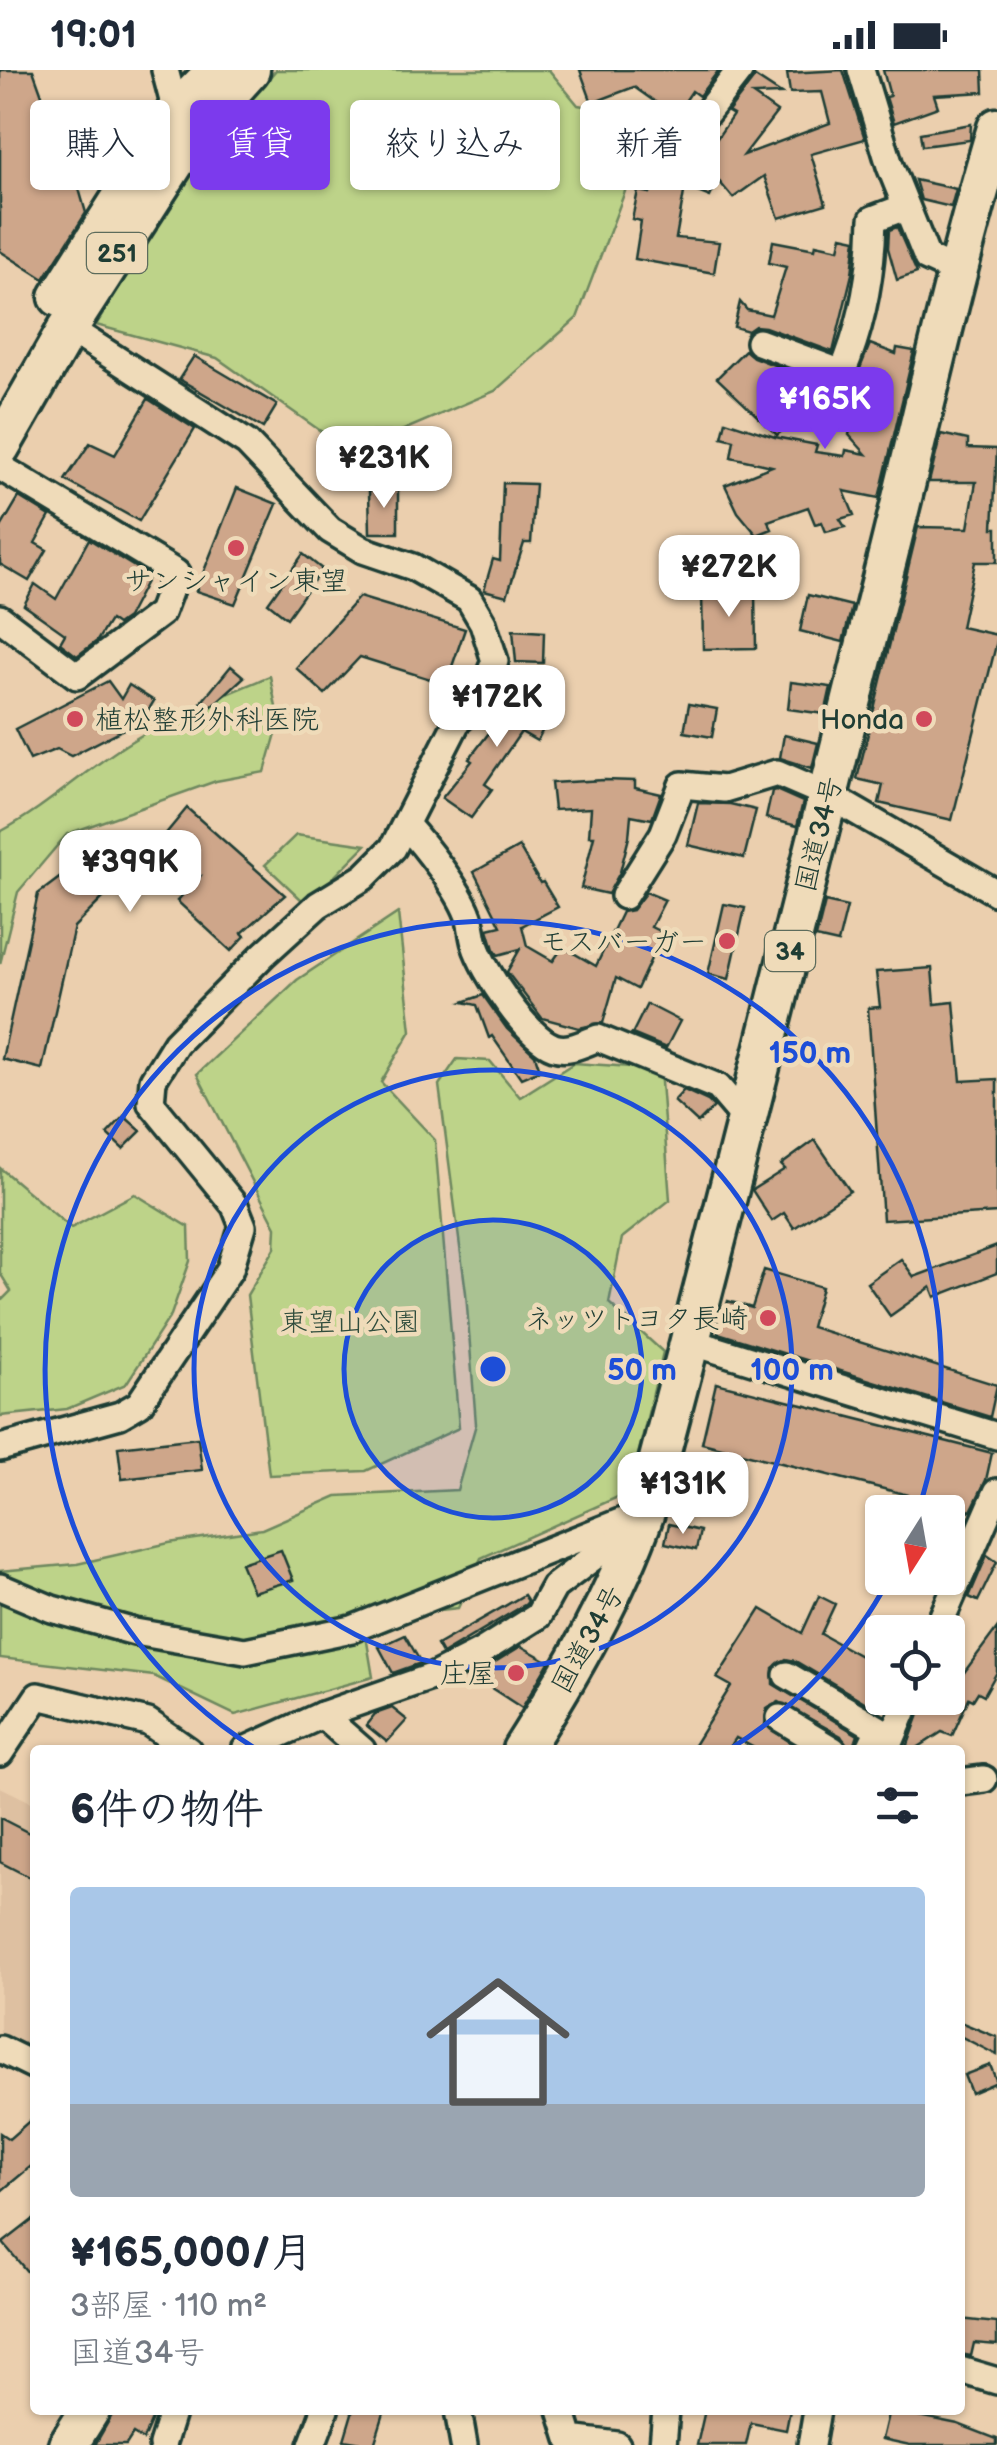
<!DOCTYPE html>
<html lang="ja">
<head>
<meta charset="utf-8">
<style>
	body { margin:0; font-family:"Balsamiq Sans","Klee One",sans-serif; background:#f2f2f3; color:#1f2937; height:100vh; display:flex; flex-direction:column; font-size:38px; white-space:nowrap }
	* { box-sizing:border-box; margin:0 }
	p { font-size:32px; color:#747a83 }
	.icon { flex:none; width:55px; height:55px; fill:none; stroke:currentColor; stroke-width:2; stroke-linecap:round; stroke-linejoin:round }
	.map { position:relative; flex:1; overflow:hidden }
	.panel { position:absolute; left:30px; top:1675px; width:935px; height:670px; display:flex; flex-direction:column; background:#fff; border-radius:10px; box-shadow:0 2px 8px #0004 }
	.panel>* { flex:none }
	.top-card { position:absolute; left:30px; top:30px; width:938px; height:90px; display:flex; gap:20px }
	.needle { width:65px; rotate:191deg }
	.buttons { position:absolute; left:865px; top:1425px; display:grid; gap:20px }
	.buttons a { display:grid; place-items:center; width:100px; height:100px; border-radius:10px; background:#fff; box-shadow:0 2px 8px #0004; font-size:50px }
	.price { position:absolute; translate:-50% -85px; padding:0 22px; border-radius:20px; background:#fff; color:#222; font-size:32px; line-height:65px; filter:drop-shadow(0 2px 5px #0008) }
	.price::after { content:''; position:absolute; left:50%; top:60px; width:30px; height:22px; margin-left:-15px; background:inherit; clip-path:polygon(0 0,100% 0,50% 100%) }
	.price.current { background:#7c3aed; color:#fff }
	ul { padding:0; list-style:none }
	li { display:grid; align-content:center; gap:20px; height:530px; padding:0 40px }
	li+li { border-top:2px solid #e0e1e3 }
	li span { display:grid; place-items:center; height:310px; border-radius:10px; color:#555 }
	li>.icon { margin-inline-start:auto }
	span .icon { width:180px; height:180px; fill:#fffc; stroke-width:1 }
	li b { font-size:42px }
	h2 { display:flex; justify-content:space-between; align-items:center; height:120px; padding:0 40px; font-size:42px }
	.pill { padding:0 35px; border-radius:10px; background:#fff; box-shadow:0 2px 8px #0004; font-size:35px; line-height:90px }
	.pill.current { background:#7c3aed; color:#fff }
	.status { display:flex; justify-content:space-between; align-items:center; height:70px; padding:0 50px; background:#fff; direction:ltr }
	.status svg { height:28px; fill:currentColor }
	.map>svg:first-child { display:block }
	.built { fill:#dec0a1 }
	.green { fill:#bdd389; stroke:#6e885e; stroke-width:2.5 }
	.building { fill:#cea68a; stroke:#1f3d34; stroke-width:2.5 }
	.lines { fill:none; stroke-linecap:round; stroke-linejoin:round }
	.minor-casing { stroke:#1f3d34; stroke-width:32 }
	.highway-casing { stroke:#1f3d34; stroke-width:45 }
	.minor { stroke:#efdbb9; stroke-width:25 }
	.highway { stroke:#efdbb9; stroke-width:38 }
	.ring { fill:none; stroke:#1d4ed8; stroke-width:5 }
	.poi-dot { fill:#d1495b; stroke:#efdbb9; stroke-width:4 }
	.labels { text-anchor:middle; stroke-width:9; stroke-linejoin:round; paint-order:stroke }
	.shield { fill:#efdbb9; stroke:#5d6c5c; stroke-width:2.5 }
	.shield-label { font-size:25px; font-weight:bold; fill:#1f3d34 }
	.poi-label { font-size:28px; fill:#1f3d34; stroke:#efdbb9; text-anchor:end }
	.street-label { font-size:28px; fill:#1f3d34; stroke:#efdbb9 }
	.park-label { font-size:28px; fill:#2f4c3c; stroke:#efdbb9 }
	.centre { fill:#1d4ed8; stroke:#efdbb9; stroke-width:5 }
	.ring-label { font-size:30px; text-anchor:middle; font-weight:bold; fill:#1d4ed8; stroke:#efdbb9; stroke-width:9; stroke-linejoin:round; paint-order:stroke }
</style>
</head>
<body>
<div class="status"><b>19:01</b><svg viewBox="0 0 49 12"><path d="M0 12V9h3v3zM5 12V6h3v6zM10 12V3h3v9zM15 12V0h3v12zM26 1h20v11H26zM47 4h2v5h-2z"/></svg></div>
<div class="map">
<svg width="997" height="2375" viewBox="0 0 997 2375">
	<rect width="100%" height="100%" fill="#ebcfae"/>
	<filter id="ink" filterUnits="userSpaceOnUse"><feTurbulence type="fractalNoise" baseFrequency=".01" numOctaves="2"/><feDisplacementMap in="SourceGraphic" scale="20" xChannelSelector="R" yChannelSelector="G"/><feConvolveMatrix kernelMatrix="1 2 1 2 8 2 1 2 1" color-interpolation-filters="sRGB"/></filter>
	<g filter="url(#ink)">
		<polygon class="built" points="0,1717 35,1734 35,1980 0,1964"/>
		<g class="green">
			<polygon points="276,0 549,0 578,35 650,47 665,64 627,116 577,248 495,321 399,362 322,362 217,288 96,255 193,97"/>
			<path d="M 270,606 L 279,653 L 265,702 L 216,711 L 67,764 L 18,822 L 0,894 L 0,762 C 50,735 88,697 135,669 C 178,643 224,625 270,606 Z"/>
			<polygon points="296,765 366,775 332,809 303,831 265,795"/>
			<polygon points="398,843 411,961 381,1012 435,1070 459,1358 366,1401 269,1405 247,1225 275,1178 276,1157 197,1004 297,910"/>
			<polygon points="457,989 490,991 520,1027 574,993 660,999 670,1130 622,1168 609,1233 663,1282 629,1422 481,1488 458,1538 394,1545 365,1560 373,1607 235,1645 154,1606 0,1588 0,1501 77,1494 169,1473 262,1459 337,1426 457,1420 476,1354 466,1223 439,1015"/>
			<polygon points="0,1098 71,1158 135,1124 189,1157 190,1191 171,1245 126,1314 67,1339 0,1346 0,1232 11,1221 0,1203"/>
		</g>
		<g class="building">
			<polygon points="0,0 33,0 53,56 60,53 86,143 44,209 0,181"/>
			<polygon points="580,0 719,0 699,26 692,21 675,46 634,17 592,33"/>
			<polygon points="843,0 865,69 811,84 826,134 779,148 764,106 733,128 718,110 710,127 685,117 676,168 719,172 714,203 635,189 641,151 632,149 638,121 650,123 669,80 700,93 733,45 728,42 755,7 781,24 753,25 777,42 744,85 830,53 822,22 790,23 787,3"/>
			<polygon points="883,0 983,0 984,22 934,25 938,37 894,53 886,27 890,26"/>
			<polygon points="971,54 970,70 922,76 920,63"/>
			<polygon points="915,110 956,119 951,137 921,130"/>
			<polygon points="897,157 917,203 897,210 888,178 889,160"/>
			<polygon points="842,166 856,169 852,204 833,282 765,257 755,256 748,261 734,257 740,232 747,240 771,245 786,197 769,193 773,171 815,179 816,174 839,179"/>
			<polygon points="870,274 896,284 897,278 914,281 879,428 844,421 854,445 840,449 845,457 826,462 822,452 815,454 808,437 768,451 772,459 757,465 738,442 725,415 772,396 731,387 734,370 722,367 726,351 775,367 817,375 815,382 845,386 846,380 866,384 849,365 854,340 834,348 822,334 839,319 853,315"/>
			<polygon points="745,280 753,287 813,310 826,323 777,365 717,308"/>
			<polygon points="194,286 277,335 263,358 179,309"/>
			<polygon points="148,329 195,359 139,451 65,410 90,373 115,385"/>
			<polygon points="941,364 968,370 968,378 997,379 993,458 997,458 997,492 975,492 961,557 997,565 997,571 952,750 879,733 883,715 857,709 918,457 968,458 976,412 929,412"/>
			<polygon points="503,413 535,414 531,473 524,473 507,526 484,520 493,489 500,491"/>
			<polygon points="237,418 277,434 235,534 196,521"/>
			<polygon points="369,420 398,420 398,463 370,463"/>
			<polygon points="19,427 50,446 35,473 47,480 29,511 0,494 0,459"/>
			<polygon points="89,469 149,506 127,548 117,555 110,550 97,571 77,586 60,573 65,564 24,535 35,514 56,529"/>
			<polygon points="303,484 322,499 287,548 268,533"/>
			<polygon points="702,521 755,522 756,578 703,579"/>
			<polygon points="808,525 852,536 843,572 800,561"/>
			<polygon points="359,527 465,559 446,614 360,587 325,624 296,598"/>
			<polygon points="513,560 544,562 543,593 516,592"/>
			<polygon points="231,596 244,607 201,646 195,640"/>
			<polygon points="108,611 121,629 129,615 154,631 143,649 71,686 57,679 30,690 15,659"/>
			<polygon points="791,612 831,617 825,644 788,639"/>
			<polygon points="513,617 553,640 537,671 521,662 485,714 492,719 471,748 442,728 472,691 469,689 495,655"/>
			<polygon points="689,634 717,639 712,667 684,662"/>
			<polygon points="784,665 818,673 812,698 780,688"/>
			<polygon points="604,710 635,711 635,718 661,724 652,749 631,745 629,767 620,802 608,824 581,818 594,766 589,766 591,738 554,740 551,713"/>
			<polygon points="776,720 803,732 797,756 766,748 772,721"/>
			<polygon points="698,733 730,734 756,740 744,788 688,775"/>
			<polygon points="187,738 285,825 242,863 245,866 231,881 177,831 200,806 116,815 74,857 42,999 2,989 38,824 94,782 154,778"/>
			<polygon points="519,777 540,813 543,812 558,837 522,856 527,876 553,891 563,877 596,896 622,842 632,840 646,822 665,830 651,857 663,863 637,919 616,908 603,953 579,958 542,948 507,902 520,879 498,885 494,879 488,859 501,856 474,802"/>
			<polygon points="825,832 847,837 838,873 816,868"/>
			<polygon points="724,834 745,838 729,909 708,904"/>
			<polygon points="932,898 935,934 954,932 961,1011 997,1009 997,1143 883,1150 868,938 880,937 876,902"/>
			<polygon points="483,925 507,959 535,985 540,1000 521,1008 492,966 489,968 477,935 463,932"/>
			<polygon points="647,934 680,951 666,978 632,964"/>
			<polygon points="684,1020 708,1031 714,1037 698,1053 674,1031"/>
			<polygon points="124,1046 141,1061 123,1079 107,1064"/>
			<polygon points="815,1070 850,1121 794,1158 784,1143 772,1151 752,1120 785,1099 781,1095"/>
			<polygon points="997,1176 997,1203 935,1227 931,1217 890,1246 867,1213 901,1189 914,1207"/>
			<polygon points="764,1200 822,1217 811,1257 997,1315 990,1347 718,1263 728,1231 752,1238"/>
			<polygon points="716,1313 992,1383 986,1410 971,1441 702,1373"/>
			<polygon points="198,1368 202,1400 122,1409 118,1377"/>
			<polygon points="669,1454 700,1461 696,1480 665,1473"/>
			<polygon points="281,1480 293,1510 253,1522 241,1493"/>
			<polygon points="987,1485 997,1492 978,1531 969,1527"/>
			<polygon points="524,1525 528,1531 526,1534 442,1584 437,1575"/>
			<polygon points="819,1526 835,1534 821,1564 882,1598 882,1628 892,1628 886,1640 875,1634 873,1637 795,1591 786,1589 773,1598 773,1614 858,1665 853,1680 849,1680 841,1666 779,1632 767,1639 765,1655 802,1680 758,1680 736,1668 728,1680 691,1680 731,1616 717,1608 761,1539 802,1563"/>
			<polygon points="997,1558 997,1602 984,1625 978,1622 973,1630 969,1628 952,1666 942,1662 914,1680 906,1680 925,1628 931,1628 928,1633 937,1639"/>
			<polygon points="405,1565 421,1593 393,1603 379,1577"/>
			<polygon points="521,1576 549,1592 522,1638 479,1610 487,1597"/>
			<polygon points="392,1638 407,1650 387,1672 366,1655 375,1644"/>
			<polygon points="0,1748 35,1766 35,1810 0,1792"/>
			<polygon points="960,1952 997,1967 997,1985 960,1966"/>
			<polygon points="990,1995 997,2012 971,2023 964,2005"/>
			<polygon points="35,2046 35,2093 0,2122 0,2063 9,2069"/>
			<polygon points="35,2148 35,2211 3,2173"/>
			<polygon points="960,2249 997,2253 997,2275 974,2273 971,2286 960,2284"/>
			<polygon points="115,2340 156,2340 143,2370 133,2364 126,2375 95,2375"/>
			<polygon points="353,2340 385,2340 374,2375 344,2370"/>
			<polygon points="705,2340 790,2340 786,2360 751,2353 746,2375 697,2375"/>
			<polygon points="889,2340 958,2354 997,2369 997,2375 910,2375 882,2369"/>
		</g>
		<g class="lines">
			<g class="minor-casing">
				<g id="minor">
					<polyline points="165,0 176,42 184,51"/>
					<polyline points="861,0 890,96 927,188 955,201"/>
					<polyline points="698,54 740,0"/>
					<path d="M 759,272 L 842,303 C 862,256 872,201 873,149 L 905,137"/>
					<polyline points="0,397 176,503 161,543 77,606 0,548"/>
					<path d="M 406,755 C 425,776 458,818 468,844 C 472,853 472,864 475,874 C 483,901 527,968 554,977 C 569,982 584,973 598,968 L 718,1017 L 747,1051"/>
					<polyline points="624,826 663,764 682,715 724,719 777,703 828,725 997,823"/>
					<polyline points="691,1272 997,1366"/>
					<polyline points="0,1378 120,1345 139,1334 230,1199 243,1156 235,1136 151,1033 153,1010 176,973 263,885 318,835 364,807 393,778 457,652 479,631 495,591 483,553 469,529 413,497 363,480 330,460 247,373 68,258"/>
					<polyline points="0,1517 52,1539 135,1562 245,1581 352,1559 645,1442"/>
					<polyline points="936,1562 997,1422"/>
					<polyline points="787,1605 879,1659 869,1680"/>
					<polyline points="322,1645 362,1680"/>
					<polyline points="780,1648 833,1680"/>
					<polyline points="245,1680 322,1645 434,1606 479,1583 538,1546 554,1517 608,1476 636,1466"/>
					<polyline points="887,1680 909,1628"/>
					<polyline points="0,1683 38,1626 148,1652 188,1680"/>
					<polyline points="960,1712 984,1709"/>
					<polyline points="0,1979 35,1996"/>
					<polyline points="960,2300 997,2311"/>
					<polyline points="458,2340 464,2375"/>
					<polyline points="561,2340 570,2369 617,2375"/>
					<polyline points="162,2375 173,2340"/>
					<polyline points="312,2375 325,2340"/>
					<polyline points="663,2375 666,2340"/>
					<polyline points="811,2375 817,2340"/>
				</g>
			</g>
			<g class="highway-casing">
				<g id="highway">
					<polyline points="59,227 176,42 215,2"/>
					<polyline points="0,377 68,258 195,61 250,0"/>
					<path d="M 522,1680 C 570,1604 615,1527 645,1442 C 728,1130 805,817 883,505 C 921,355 953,205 997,58"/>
					<polyline points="68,2375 90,2340"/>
				</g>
			</g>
			<use href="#minor" class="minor"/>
			<use href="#highway" class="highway"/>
		</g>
	</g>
	<circle cx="493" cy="1299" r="149" fill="#1d4ed8" fill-opacity=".12"/>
	<g class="ring">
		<circle cx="493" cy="1299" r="149"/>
		<circle cx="493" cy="1299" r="299"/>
		<path d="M889 1509A448 448 0 0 1 730 1679M256 1679A448 448 0 1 1 918 1441"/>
	</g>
	<g class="poi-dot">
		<circle cx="236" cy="478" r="10"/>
		<circle cx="75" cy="649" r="10"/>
		<circle cx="924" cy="649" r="10"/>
		<circle cx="727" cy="871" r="10"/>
		<circle cx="768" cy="1248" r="10"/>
		<circle cx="516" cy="1603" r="10"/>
	</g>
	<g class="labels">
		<g class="shield">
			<rect x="87" y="163" width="60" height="40" rx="8"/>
			<rect x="765" y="861" width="50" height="40" rx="8"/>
		</g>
		<g class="shield-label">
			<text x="117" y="192">251</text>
			<text x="790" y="890">34</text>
		</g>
		<g class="poi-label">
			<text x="236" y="520" text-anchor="middle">サンシャイン東望</text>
			<text x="95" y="659" text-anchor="start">植松整形外科医院</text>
			<text x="904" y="659">Honda</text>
			<text x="707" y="881">モスバーガー</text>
			<text x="748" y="1258">ネッツトヨタ長崎</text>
			<text x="496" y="1613">庄屋</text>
		</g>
		<g class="street-label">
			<text transform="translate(818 764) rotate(-76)" y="10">国道34号</text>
			<text transform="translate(587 1569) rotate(-61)" y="10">国道34号</text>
		</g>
		<g class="park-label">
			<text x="350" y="1261">東望山公園</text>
		</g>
	</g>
	<circle cx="493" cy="1299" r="15" class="centre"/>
	<g class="ring-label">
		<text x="810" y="993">150 m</text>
		<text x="642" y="1310">50 m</text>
		<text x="792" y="1310">100 m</text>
	</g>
</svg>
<div class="buttons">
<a><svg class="needle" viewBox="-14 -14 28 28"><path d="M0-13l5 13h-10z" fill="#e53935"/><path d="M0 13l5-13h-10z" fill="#747a83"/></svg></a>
<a><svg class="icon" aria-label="locate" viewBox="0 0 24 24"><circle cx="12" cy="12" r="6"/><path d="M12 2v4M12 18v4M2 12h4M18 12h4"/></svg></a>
</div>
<b class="price current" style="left:825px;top:382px">¥165K</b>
<b class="price" style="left:384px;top:441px">¥231K</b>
<b class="price" style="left:729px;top:550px">¥272K</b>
<b class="price" style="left:497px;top:680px">¥172K</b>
<b class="price" style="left:130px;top:845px">¥399K</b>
<b class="price" style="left:683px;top:1467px">¥131K</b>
<div class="top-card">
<a class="pill">購入</a>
<a class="pill current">賃貸</a>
<a class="pill">絞り込み</a>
<a class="pill">新着</a>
</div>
<section class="panel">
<h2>6件の物件<svg class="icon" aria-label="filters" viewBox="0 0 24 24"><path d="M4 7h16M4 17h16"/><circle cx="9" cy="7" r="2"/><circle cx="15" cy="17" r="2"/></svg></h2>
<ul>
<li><span style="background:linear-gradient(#a9c7e8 70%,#9aa5b1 0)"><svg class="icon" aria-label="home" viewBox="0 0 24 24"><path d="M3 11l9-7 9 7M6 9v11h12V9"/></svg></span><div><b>¥165,000/月</b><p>3部屋 · 110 m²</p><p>国道34号</p></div></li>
</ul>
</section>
</div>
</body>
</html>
